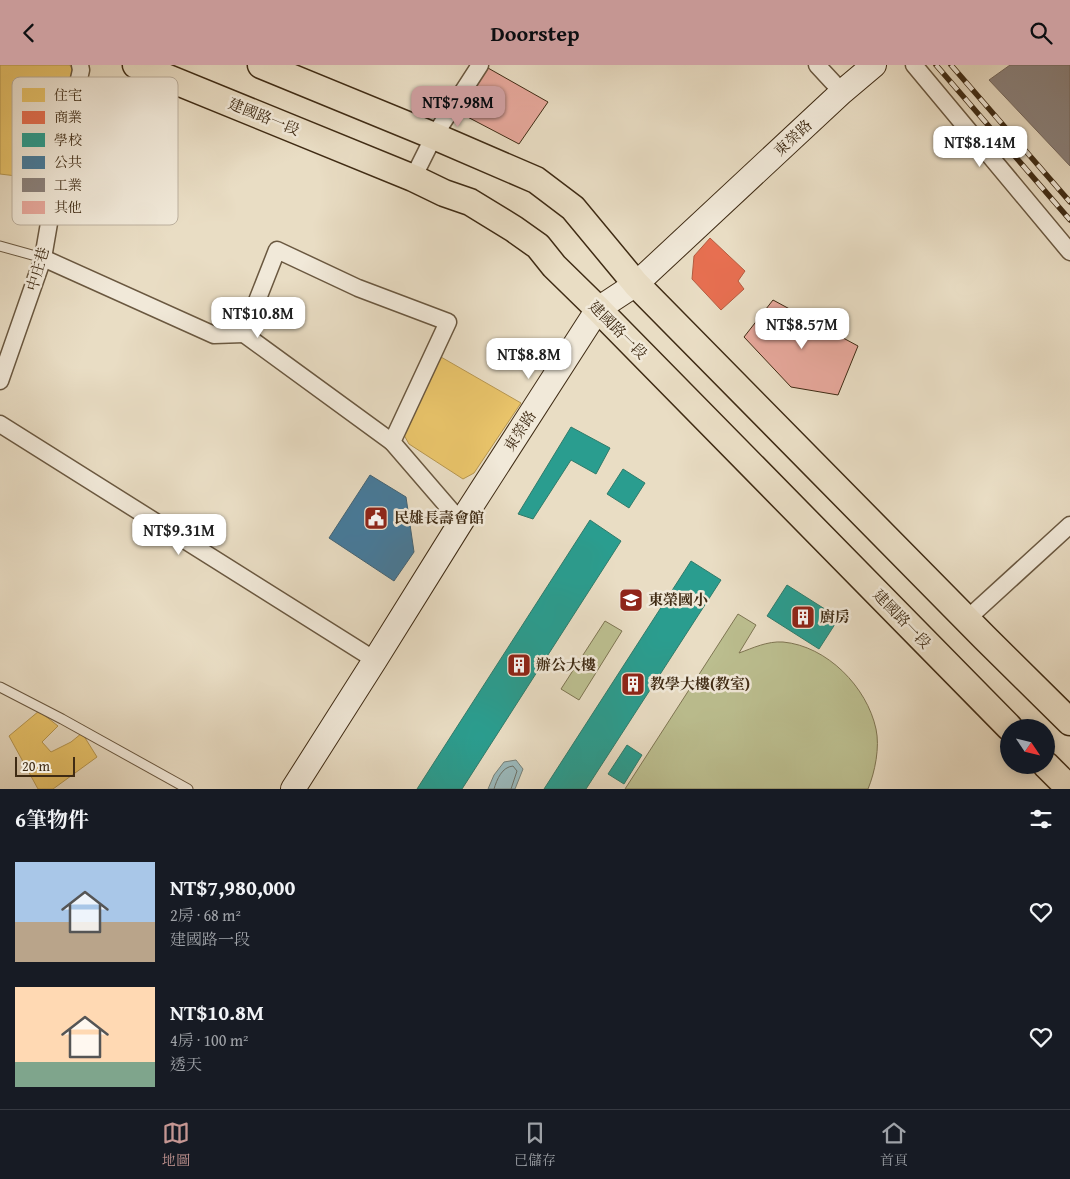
<!DOCTYPE html>
<html lang="zh-TW">
<head>
<meta charset="utf-8">
<style>
	body { margin:0; font-family:"Gentium Book Plus","Noto Serif TC",serif; background:#242831; color:#f1f3f6; height:100vh; display:flex; flex-direction:column; font-size:19px; white-space:nowrap }
	* { box-sizing:border-box; margin:0 }
	p { font-size:16px; color:#9ea1a6 }
	.icon { flex:none; width:28px; height:28px; fill:none; stroke:currentColor; stroke-width:2; stroke-linecap:round; stroke-linejoin:round }
	.map { position:relative; height:724px; overflow:hidden }
	.drawer { display:flex; flex-direction:column; background:#171b24; flex:1 }
	.drawer>* { flex:none }
	.needle { width:32px; rotate:125deg }
	.fabs { position:absolute; left:1000px; top:654px; display:grid; gap:10px }
	.fabs a { display:grid; place-items:center; width:55px; height:55px; border-radius:50%; background:#171b24; box-shadow:0 2px 12px #0003; font-size:25px }
	.scale { position:absolute; left:15px; bottom:12px; width:60px; box-sizing:border-box; padding-left:5px; border:2px solid #3f2b14; border-top:0; font-size:14px; line-height:18px; white-space:nowrap; color:#3f2b14; -webkit-text-stroke:4px #f1e9d9; paint-order:stroke }
	.price { position:absolute; translate:-50% -42px; padding:0 11px; border-radius:10px; background:#fff; color:#222; font-size:16px; line-height:32px; filter:drop-shadow(0 1px 2px #0008) }
	.price::after { content:''; position:absolute; left:50%; top:30px; width:15px; height:11px; margin-left:-8px; background:inherit; clip-path:polygon(0 0,100% 0,50% 100%) }
	.price.active { background:#c59692; color:#111 }
	ul { padding:0; list-style:none }
	li { display:flex; align-items:center; gap:15px; height:125px; padding:0 15px }
	li span { display:grid; place-items:center; flex:none; width:140px; height:100px; border-radius:0px; color:#555 }
	li>.icon { margin-inline-start:auto }
	span .icon { width:60px; height:60px; fill:#fffc; stroke-width:1 }
	li b { font-size:21px }
	h2 { display:flex; justify-content:space-between; align-items:center; height:60px; padding:0 15px; font-size:21px }
	header { display:flex; justify-content:space-between; align-items:center; height:65px; padding:0 15px; background:#c59692; color:#111; font-size:22px; font-weight:700 }
	.tab-bar { display:flex; justify-content:space-around; align-items:center; height:70px; border-top:1px solid #363941; background:#171b24; font-size:14px; color:#9ea1a6 }
	.tab-bar a { display:grid; justify-items:center; gap:2px }
	.tab-bar .active { color:#c59692 }
	.map>svg:first-child { display:block }
	.green { fill:#bcbf90; stroke:#7e7552 }
	.water { fill:#9bbabd; stroke:#768179 }
	.homes { fill:#e9c46a; stroke:#b69650 }
	.shops { fill:#e76f51; stroke:#b55b3f }
	.schools { fill:#2a9d8f; stroke:#307b6a }
	.public { fill:#457b9d; stroke:#436374 }
	.industry { fill:#8a817c; stroke:#74675d }
	.lines { fill:none; stroke-linecap:round; stroke-linejoin:round }
	.shore { stroke:#6d7268; stroke-width:1 }
	.building { fill:#e7a89c; stroke:#3f2b14 }
	.lane-casing { stroke:#6a5840; stroke-width:11 }
	.street-casing { stroke:#6a5840; stroke-width:19 }
	.secondary-casing { stroke:#3f2b14; stroke-width:26 }
	.primary-casing { stroke:#3f2b14; stroke-width:29 }
	.lane { stroke:#f1e9d9; stroke-width:9 }
	.street { stroke:#f1e9d9; stroke-width:16 }
	.secondary { stroke:#f1e9d9; stroke-width:24 }
	.primary { stroke:#e9ddc4; stroke-width:26 }
	.rail-casing { stroke:#3f2b14; stroke-width:5.5 }
	.rail { stroke:#f1e9d9; stroke-width:4; stroke-dasharray:11; stroke-linecap:butt }
	.labels { text-anchor:middle; stroke-width:5; stroke-linejoin:round; paint-order:stroke }
	.street-label { font-size:15px; fill:#3f2b14; stroke:#f1e9d9 }
	.poi-label { font-size:15px; font-weight:bold; fill:#3f2b14; stroke:#f1e9d9; text-anchor:start }
	.key { fill:#f1e9d9; stroke:#bcb09e; stroke-width:1 }
	.key-label { font-size:14px; fill:#3f2b14 }
</style>
</head>
<body>
<header><svg class="icon" aria-label="back" viewBox="0 0 24 24"><path d="M15 5l-7 7 7 7"/></svg>Doorstep<svg class="icon" aria-label="search" viewBox="0 0 24 24"><circle cx="10" cy="10" r="6"/><path d="M15 15l6 6"/></svg></header>
<div class="map">
<svg width="1070" height="724" viewBox="0 0 1070 724">
	<rect width="100%" height="100%" fill="#e9ddc4"/>
	<filter id="stains"><feTurbulence type="fractalNoise" baseFrequency=".004" numOctaves="4"/><feColorMatrix values="0 0 0 0 .2 0 0 0 0 .09 0 0 0 0 .02 0 0 0 .5 -.17"/></filter>
	<radialGradient id="worn" r=".72"><stop offset=".6" stop-color="#630" stop-opacity="0"/><stop offset="1" stop-color="#630" stop-opacity=".3"/></radialGradient>
	<g class="green">
		<path d="M 738,549 L 756,560 L 739,588 C 753,583 767,576 783,577 C 827,581 867,622 876,664 C 880,682 875,707 868,724 L 625,724 Z"/>
		<polygon points="605,556 622,566 579,635 561,624"/>
	</g>
	<polygon class="water" points="516,695 523,704 515,724 488,724 494,710 504,697"/>
	<g class="homes">
		<polygon points="0,0 69,0 71,1 74,12 60,44 49,115 0,109"/>
		<polygon points="441,292 521,338 474,408 463,414 409,379 404,370"/>
		<polygon points="39,646 58,661 42,677 51,687 71,677 82,668 97,692 53,724 38,724 9,671"/>
	</g>
	<polygon class="shops" points="710,173 745,206 738,216 744,224 721,245 692,214 694,191"/>
	<g class="schools">
		<polygon points="571,362 610,383 596,409 571,395 533,454 518,449"/>
		<polygon points="623,404 645,418 629,443 607,429"/>
		<polygon points="590,455 621,476 462,724 417,724"/>
		<polygon points="691,496 721,515 586,724 544,724"/>
		<polygon points="787,520 839,553 819,584 767,551"/>
		<polygon points="627,680 642,690 624,719 608,709"/>
	</g>
	<polygon class="public" points="370,410 406,432 414,487 394,516 329,473"/>
	<polygon class="industry" points="1010,0 1070,0 1070,101 989,15"/>
	<g class="lines">
		<path class="shore" d="M 494,724 C 497,714 502,702 513,701 L 517,706 L 511,724"/>
	</g>
	<g class="building">
		<polygon points="488,3 548,37 519,79 458,47"/>
		<polygon points="773,235 858,281 838,330 791,322 744,272"/>
	</g>
	<g class="lines">
		<g class="lane-casing">
			<g id="lane">
				<polyline points="0,181 43,193"/>
				<polyline points="0,622 62,654 188,724"/>
			</g>
		</g>
		<g class="street-casing">
			<g id="street">
				<polyline points="817,0 842,27"/>
				<polyline points="914,0 1070,187"/>
				<polyline points="413,113 434,71 480,0"/>
				<polyline points="43,193 214,270 244,269 277,185 358,223 448,257 392,377 461,457"/>
				<polyline points="244,269 392,377"/>
				<polyline points="0,316 43,193 57,112 81,5 80,0"/>
				<polyline points="0,359 375,595"/>
				<polyline points="967,554 1070,460"/>
			</g>
		</g>
		<g class="secondary-casing">
			<polyline id="secondary" points="293,724 375,595 461,457 598,244 636,219 842,27 874,0"/>
		</g>
		<g class="primary-casing">
			<g id="primary">
				<polyline points="136,0 413,113 444,128 470,137 514,164 538,181 554,201 598,244 1009,662"/>
				<polyline points="261,0 434,71 536,115 573,143 636,219 985,573 1070,657"/>
				<polyline points="1046,700 1070,724"/>
			</g>
		</g>
		<use href="#lane" class="lane"/>
		<use href="#street" class="street"/>
		<use href="#secondary" class="secondary"/>
		<use href="#primary" class="primary"/>
		<g class="rail-casing">
			<g id="rail">
				<polyline points="936,0 1070,155"/>
				<polyline points="951,0 1070,137"/>
			</g>
		</g>
		<use href="#rail" class="rail"/>
	</g>
	<defs>
		<g id="civic-square" transform="scale(1.25)"><rect x="-9" y="-9" width="18" height="18" rx="4" fill="#8f2418" stroke="#f1e9d9"/><path d="M-.6-6.5H3V-4.5H.6V-3L4-1V1h2V6H-6V1h2V-1L-.6-3ZM-1.2 2.5V6h2.4V2.5Z" fill="#fff"/></g>
		<g id="school-square" transform="scale(1.25)"><rect x="-9" y="-9" width="18" height="18" rx="4" fill="#8f2418" stroke="#f1e9d9"/><path d="M0-5L7-2L0 1L-7-2ZM-4 1L0 2.5L4 1V4Q0 6-4 4Z" fill="#fff"/></g>
		<g id="building-square" transform="scale(1.25)"><rect x="-9" y="-9" width="18" height="18" rx="4" fill="#8f2418" stroke="#f1e9d9"/><path d="M-4-6H4V6H1V3H-1V6H-4ZM-2.5-4.3h1.7v1.8h-1.7ZM.8-4.3h1.7v1.8H.8ZM-2.5-1h1.7V.8h-1.7ZM.8-1h1.7V.8H.8Z" fill="#fff"/></g>
	</defs>
	<g fill-rule="evenodd">
		<use href="#civic-square" x="376" y="453"/>
		<use href="#school-square" x="631" y="535"/>
		<use href="#building-square" x="803" y="552"/>
		<use href="#building-square" x="519" y="600"/>
		<use href="#building-square" x="633" y="619"/>
	</g>
	<g class="labels">
		<g class="street-label">
			<text transform="translate(264 52) rotate(22)" y="5">建國路一段</text>
			<text transform="translate(793 73) rotate(-43)" y="5">東榮路</text>
			<text transform="translate(38 204) rotate(-74)" y="5">中庄巷</text>
			<text transform="translate(618 265) rotate(45)" y="5">建國路一段</text>
			<text transform="translate(520 366) rotate(-57)" y="5">東榮路</text>
			<text transform="translate(902 554) rotate(46)" y="5">建國路一段</text>
		</g>
		<g class="poi-label">
			<text x="394" y="458">民雄長壽會館</text>
			<text x="648" y="540">東榮國小</text>
			<text x="820" y="557">廚房</text>
			<text x="536" y="605">辦公大樓</text>
			<text x="650" y="624">教學大樓(教室)</text>
		</g>
	</g>
	<rect x="12" y="12" width="166" height="148" rx="8" class="key"/>
	<rect x="22" y="23" width="23" height="14" fill="#e9c46a"/>
	<rect x="22" y="46" width="23" height="13" fill="#e76f51"/>
	<rect x="22" y="68" width="23" height="14" fill="#2a9d8f"/>
	<rect x="22" y="91" width="23" height="13" fill="#457b9d"/>
	<rect x="22" y="113" width="23" height="14" fill="#8a817c"/>
	<rect x="22" y="136" width="23" height="13" fill="#e7a89c"/>
	<g class="key-label">
		<text x="54" y="35">住宅</text>
		<text x="54" y="57">商業</text>
		<text x="54" y="80">學校</text>
		<text x="54" y="102">公共</text>
		<text x="54" y="125">工業</text>
		<text x="54" y="147">其他</text>
	</g>
	<rect width="100%" height="100%" filter="url(#stains)"/>
	<rect width="100%" height="100%" fill="url(#worn)"/>
</svg>
<div class="fabs">
<a><svg class="needle" viewBox="-14 -14 28 28"><path d="M0-13l5 13h-10z" fill="#e53935"/><path d="M0 13l5-13h-10z" fill="#9ea1a6"/></svg></a>
</div>
<div class="scale">20 m</div>
<b class="price active" style="left:458px;top:63px">NT$7.98M</b>
<b class="price" style="left:980px;top:103px">NT$8.14M</b>
<b class="price" style="left:258px;top:274px">NT$10.8M</b>
<b class="price" style="left:802px;top:285px">NT$8.57M</b>
<b class="price" style="left:529px;top:315px">NT$8.8M</b>
<b class="price" style="left:179px;top:491px">NT$9.31M</b>
</div>
<section class="drawer">
<h2>6筆物件<svg class="icon" aria-label="filters" viewBox="0 0 24 24"><path d="M4 7h16M4 17h16"/><circle cx="9" cy="7" r="2"/><circle cx="15" cy="17" r="2"/></svg></h2>
<ul>
<li><span style="background:linear-gradient(#a9c7e8 60%,#b9a48a 0)"><svg class="icon" aria-label="home" viewBox="0 0 24 24"><path d="M3 11l9-7 9 7M6 9v11h12V9"/></svg></span><div><b>NT$7,980,000</b><p>2房 · 68 m²</p><p>建國路一段</p></div><svg class="icon" aria-label="heart" viewBox="0 0 24 24"><path d="M12 20l-8-8c-3-5 5-10 8-4 3-6 11-1 8 4z"/></svg></li>
<li><span style="background:linear-gradient(#ffd9b3 75%,#7fa58c 0)"><svg class="icon" aria-label="home" viewBox="0 0 24 24"><path d="M3 11l9-7 9 7M6 9v11h12V9"/></svg></span><div><b>NT$10.8M</b><p>4房 · 100 m²</p><p>透天</p></div><svg class="icon" aria-label="heart" viewBox="0 0 24 24"><path d="M12 20l-8-8c-3-5 5-10 8-4 3-6 11-1 8 4z"/></svg></li>
</ul>
</section>
<nav class="tab-bar">
<a class="active"><svg class="icon" aria-label="map" viewBox="0 0 24 24"><path d="M3 6l6-2 6 2 6-2v14l-6 2-6-2-6 2zM9 4v14M15 6v14"/></svg>地圖</a>
<a><svg class="icon" aria-label="saved" viewBox="0 0 24 24"><path d="M7 4h10v16l-5-4-5 4z"/></svg>已儲存</a>
<a><svg class="icon" aria-label="home" viewBox="0 0 24 24"><path d="M3 11l9-7 9 7M6 9v11h12V9"/></svg>首頁</a>
</nav>
</body>
</html>
